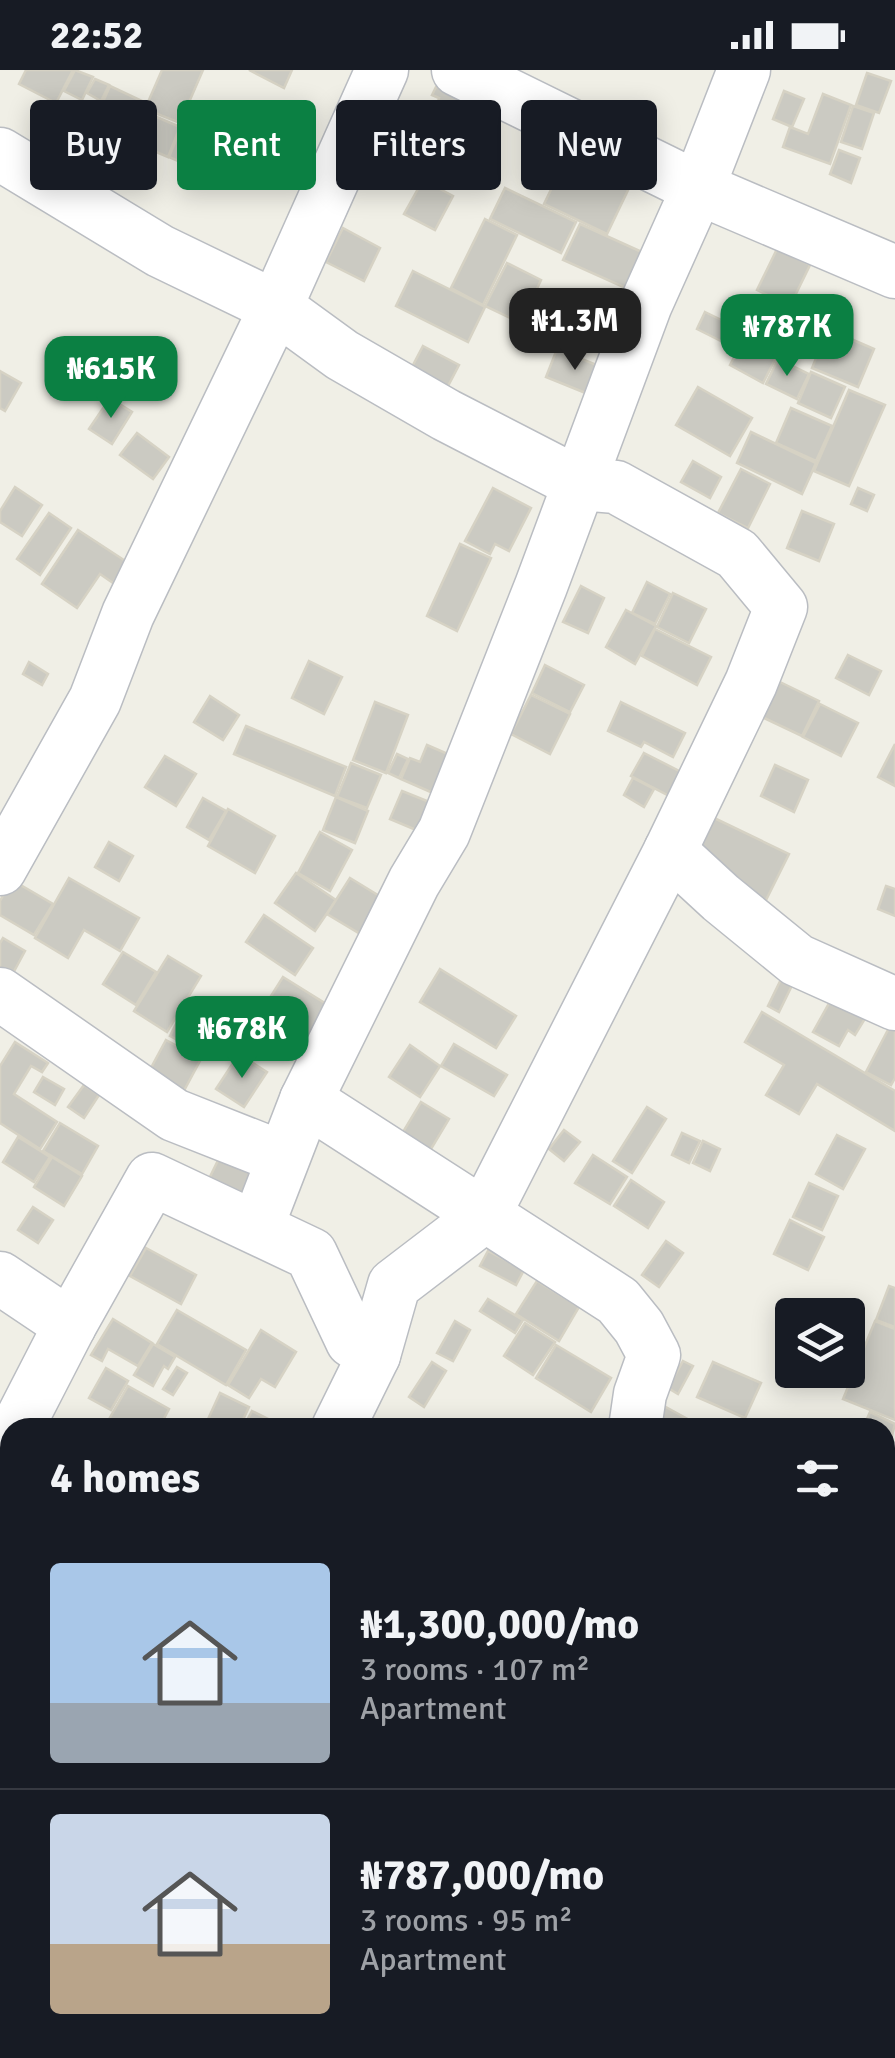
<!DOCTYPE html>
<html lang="en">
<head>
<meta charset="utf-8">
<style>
	body { margin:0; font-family:Signika,sans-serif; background:#20242c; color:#f1f3f6; height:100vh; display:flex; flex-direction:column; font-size:38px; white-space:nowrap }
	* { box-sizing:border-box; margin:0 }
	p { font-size:32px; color:#9ea1a6 }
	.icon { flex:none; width:55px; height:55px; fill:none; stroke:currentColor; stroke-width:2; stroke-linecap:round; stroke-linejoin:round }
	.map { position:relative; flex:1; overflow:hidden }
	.drawer { position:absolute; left:0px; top:1348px; width:895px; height:642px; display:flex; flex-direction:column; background:#171b24; border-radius:30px 30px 0 0; box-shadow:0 5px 25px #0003 }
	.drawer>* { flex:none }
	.guide { position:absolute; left:30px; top:30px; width:835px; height:90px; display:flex; gap:20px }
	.fabs { position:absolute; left:775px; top:1228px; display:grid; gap:20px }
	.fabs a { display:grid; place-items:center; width:90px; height:90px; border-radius:10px; background:#171b24; box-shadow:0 5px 25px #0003; font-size:50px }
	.price { position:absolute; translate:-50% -85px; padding:0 22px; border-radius:20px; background:#0b8043; color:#fff; font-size:32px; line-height:65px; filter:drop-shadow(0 2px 5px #0008) }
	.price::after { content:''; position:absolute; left:50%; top:60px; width:30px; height:22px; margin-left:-15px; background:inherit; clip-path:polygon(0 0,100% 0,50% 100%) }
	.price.on { background:#222; color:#fff }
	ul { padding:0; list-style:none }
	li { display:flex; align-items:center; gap:30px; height:250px; padding:0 50px }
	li+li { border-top:2px solid #363941 }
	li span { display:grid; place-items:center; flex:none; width:280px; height:200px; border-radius:10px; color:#555 }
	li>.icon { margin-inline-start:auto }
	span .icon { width:120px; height:120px; fill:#fffc; stroke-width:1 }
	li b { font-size:42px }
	h2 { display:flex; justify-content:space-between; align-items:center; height:120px; padding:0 50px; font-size:42px }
	.pill { padding:0 35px; border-radius:10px; background:#171b24; box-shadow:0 5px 25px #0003; font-size:35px; line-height:90px }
	.pill.on { background:#0b8043; color:#fff }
	.status { display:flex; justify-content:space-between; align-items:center; height:70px; padding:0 50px; background:#171b24; direction:ltr }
	.status svg { height:28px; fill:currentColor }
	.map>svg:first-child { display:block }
	.building { fill:#cbcac2; stroke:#d6d2c4; stroke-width:2.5 }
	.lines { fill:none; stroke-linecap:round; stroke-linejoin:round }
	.minor-casing { stroke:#babdc2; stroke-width:55 }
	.minor { stroke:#fff; stroke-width:52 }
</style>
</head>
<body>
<div class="status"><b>22:52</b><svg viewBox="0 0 49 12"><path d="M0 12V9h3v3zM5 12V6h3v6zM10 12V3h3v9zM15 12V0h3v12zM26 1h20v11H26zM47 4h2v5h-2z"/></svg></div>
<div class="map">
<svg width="895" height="1988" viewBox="0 0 895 1988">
	<rect width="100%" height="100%" fill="#f0efe6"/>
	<g class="building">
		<polygon points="26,0 73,0 56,33 19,14"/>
		<polygon points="75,0 93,7 82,30 64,21"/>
		<polygon points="162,0 203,0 180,53 145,39"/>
		<polygon points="249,0 292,0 284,18"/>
		<polygon points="867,3 891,11 879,43 856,35"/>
		<polygon points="95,9 109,15 101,31 87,23"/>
		<polygon points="110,16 146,33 134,63 122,58 117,71 91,59"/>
		<polygon points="436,17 465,23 457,43 437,35 439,28 432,25"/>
		<polygon points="784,21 804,29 792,57 773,49"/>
		<polygon points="823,24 851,35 830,94 783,77 790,57 808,64"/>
		<polygon points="853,36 874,43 862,79 841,72"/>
		<polygon points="145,42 180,57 168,87 135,73"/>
		<polygon points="398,56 456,87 441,118 382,87"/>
		<polygon points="181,58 224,76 211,105 169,87"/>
		<polygon points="90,61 115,73 103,101 77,90"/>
		<polygon points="114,79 127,85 117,108 104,103"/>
		<polygon points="839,80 860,88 851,113 830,104"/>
		<polygon points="567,87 629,118 607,164 544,134"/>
		<polygon points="423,110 453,126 435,160 404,144"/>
		<polygon points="505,118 576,152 561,183 490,149"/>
		<polygon points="485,149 517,165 483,235 451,218"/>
		<polygon points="580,154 644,183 628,219 563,190"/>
		<polygon points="343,158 380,178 364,211 326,192"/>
		<polygon points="777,179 810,195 790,236 757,220"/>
		<polygon points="507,193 541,210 521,253 485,236"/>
		<polygon points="413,201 485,237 468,272 396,236"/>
		<polygon points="705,242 744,261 735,278 697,259"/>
		<polygon points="828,259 874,279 858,317 812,298"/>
		<polygon points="748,261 781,278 763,313 730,295"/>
		<polygon points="423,276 459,295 448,316 412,297"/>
		<polygon points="557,279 604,298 593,326 546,307"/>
		<polygon points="778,289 809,304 797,329 766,314"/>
		<polygon points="0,301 21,313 5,341 0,338"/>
		<polygon points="811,302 845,317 831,348 798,333"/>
		<polygon points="698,317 752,348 730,386 676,355"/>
		<polygon points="849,320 885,335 849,416 814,401"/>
		<polygon points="110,328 132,342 112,374 89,359"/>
		<polygon points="791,338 832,356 816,391 776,373"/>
		<polygon points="751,362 816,393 802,424 737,393"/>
		<polygon points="137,363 169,387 153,409 120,385"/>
		<polygon points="693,391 721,407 710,428 681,412"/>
		<polygon points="741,399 770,414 748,458 718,443"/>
		<polygon points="15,417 42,435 22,466 0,452 0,441"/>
		<polygon points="493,418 531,438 509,481 495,474 490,484 465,471"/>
		<polygon points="858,418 874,425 867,441 851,434"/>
		<polygon points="802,441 834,454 819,491 787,478"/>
		<polygon points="49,443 71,458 40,505 17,489"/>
		<polygon points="78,460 127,492 113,513 100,504 77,538 42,514"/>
		<polygon points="460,474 491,488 457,561 427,546"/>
		<polygon points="647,512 670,524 655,554 632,543"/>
		<polygon points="581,516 604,528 588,563 563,552"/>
		<polygon points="673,523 706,539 689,573 657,557"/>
		<polygon points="626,540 656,556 635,594 606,577"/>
		<polygon points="655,559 711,587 697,615 642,586"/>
		<polygon points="848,585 881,601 869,625 836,608"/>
		<polygon points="309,591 342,607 324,644 292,628"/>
		<polygon points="29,592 48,604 42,615 23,604"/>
		<polygon points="545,595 584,615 570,642 532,623"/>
		<polygon points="780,612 819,631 802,666 762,647"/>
		<polygon points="531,625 570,644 550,684 511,664"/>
		<polygon points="210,626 239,645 223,670 194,652"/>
		<polygon points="375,632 408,645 386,703 353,690"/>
		<polygon points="621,632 685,663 673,687 644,672 641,677 608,661"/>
		<polygon points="820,634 858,653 841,686 803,667"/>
		<polygon points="246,656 346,697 335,726 234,684"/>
		<polygon points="895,674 895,716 878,707"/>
		<polygon points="427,675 450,685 433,723 401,709 410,688 420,692"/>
		<polygon points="644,683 689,706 677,730 631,706"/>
		<polygon points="397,684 408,689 399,708 388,703"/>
		<polygon points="165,686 196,704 176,736 145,717"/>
		<polygon points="351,693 381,705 367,738 337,727"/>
		<polygon points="775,695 808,710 794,742 761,726"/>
		<polygon points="633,708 654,719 644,737 624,725"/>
		<polygon points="402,721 432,733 421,762 390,749"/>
		<polygon points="336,727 368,741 355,773 323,760"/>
		<polygon points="203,728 226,741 209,770 187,757"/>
		<polygon points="228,739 275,766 255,803 208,776"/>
		<polygon points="712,747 789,784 764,834 688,796"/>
		<polygon points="320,762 352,780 330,821 298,803"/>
		<polygon points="109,772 133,786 119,811 95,797"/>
		<polygon points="296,803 336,830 315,861 275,833"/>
		<polygon points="69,808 139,848 120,881 84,860 68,888 35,868"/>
		<polygon points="350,808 389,832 367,868 327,844"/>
		<polygon points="12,810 53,834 34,865 0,845 0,831"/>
		<polygon points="886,816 895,819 895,846 878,839"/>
		<polygon points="264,845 313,878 295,905 246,872"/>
		<polygon points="3,868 25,881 11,907 0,900 0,873"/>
		<polygon points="123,882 156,902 136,935 103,914"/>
		<polygon points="168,886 201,906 167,962 134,941"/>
		<polygon points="787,897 798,903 779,942 768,936"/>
		<polygon points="440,899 516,946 496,978 420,932"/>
		<polygon points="283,907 331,937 312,967 264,937"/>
		<polygon points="832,928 866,947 855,965 848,960 839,976 813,962"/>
		<polygon points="187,932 221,951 204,984 170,966"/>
		<polygon points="762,942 895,1021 895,1061 817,1014 799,1044 766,1025 784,995 745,972"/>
		<polygon points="890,956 895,959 895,1008 891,1015 866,1002"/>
		<polygon points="166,970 201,989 180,1028 145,1009"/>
		<polygon points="15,972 48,993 42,1002 31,996 14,1024 57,1052 40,1079 0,1053 0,996"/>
		<polygon points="454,974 507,1005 494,1026 441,996"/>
		<polygon points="410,975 440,996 420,1027 389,1007"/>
		<polygon points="239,984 267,1002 244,1037 216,1019"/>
		<polygon points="43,1007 64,1019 55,1035 34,1022"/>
		<polygon points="84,1015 99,1025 84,1048 68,1037"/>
		<polygon points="421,1032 449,1049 425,1089 397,1072"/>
		<polygon points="647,1037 666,1049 632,1103 613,1091"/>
		<polygon points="60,1053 98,1076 82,1104 43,1081"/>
		<polygon points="564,1060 580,1072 564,1091 549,1079"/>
		<polygon points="682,1063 700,1071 689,1093 672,1085"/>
		<polygon points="837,1065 865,1079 843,1119 816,1104"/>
		<polygon points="18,1067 50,1087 34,1112 3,1092"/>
		<polygon points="703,1071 720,1079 710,1101 693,1093"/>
		<polygon points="225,1076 259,1093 241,1130 207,1113"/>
		<polygon points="593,1085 627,1107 610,1134 575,1113"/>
		<polygon points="52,1087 82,1106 64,1136 34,1117"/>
		<polygon points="631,1110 664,1132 648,1158 614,1136"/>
		<polygon points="809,1113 838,1126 822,1160 793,1147"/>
		<polygon points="33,1137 53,1150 38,1173 18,1160"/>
		<polygon points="790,1150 824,1167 808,1200 774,1184"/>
		<polygon points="666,1171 683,1183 659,1217 642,1205"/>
		<polygon points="146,1178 196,1205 181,1234 130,1206"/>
		<polygon points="488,1181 524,1200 516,1215 480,1196"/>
		<polygon points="537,1211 579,1237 559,1271 516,1244"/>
		<polygon points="889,1216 895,1218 895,1257 876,1250"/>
		<polygon points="488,1229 523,1250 515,1263 480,1241"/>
		<polygon points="177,1240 246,1280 226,1315 157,1274"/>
		<polygon points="113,1249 152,1273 138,1296 108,1279 102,1291 91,1285"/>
		<polygon points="455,1251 470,1260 453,1291 437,1283"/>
		<polygon points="875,1251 895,1259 895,1350 843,1329"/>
		<polygon points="525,1253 555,1272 533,1305 504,1286"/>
		<polygon points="261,1260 296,1282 275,1317 261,1309 249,1328 228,1315"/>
		<polygon points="153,1274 175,1287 168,1299 164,1296 153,1316 134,1305"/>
		<polygon points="556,1275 611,1308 591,1342 536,1308"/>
		<polygon points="683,1291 693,1296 678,1324 668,1318"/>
		<polygon points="432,1292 446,1301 424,1337 409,1327"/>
		<polygon points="713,1292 761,1313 745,1348 697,1327"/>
		<polygon points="177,1297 187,1303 173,1325 163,1319"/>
		<polygon points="106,1298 128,1311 111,1340 89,1328"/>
		<polygon points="128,1316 169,1339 159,1358 120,1358 108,1351"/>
		<polygon points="220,1323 249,1337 239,1358 204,1358"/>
		<polygon points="664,1336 704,1358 652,1358"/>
		<polygon points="252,1341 280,1355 279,1358 243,1358"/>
		<polygon points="870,1342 895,1354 890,1373 885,1370 885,1358 863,1358"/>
		<polygon points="885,1477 895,1481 895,1498 888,1516 885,1515"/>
		<polygon points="885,1869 895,1874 895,1907 885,1902"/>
		<polygon points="885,1917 895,1922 895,1943 887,1959"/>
		<polygon points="603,1980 644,1980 639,1988 615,1988"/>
		<polygon points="785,1980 826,1980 821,1988 781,1988"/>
	</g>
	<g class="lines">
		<g class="minor-casing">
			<g id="minor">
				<polyline points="458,0 698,118 895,202"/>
				<polyline points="0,84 160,181 276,237 342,285 446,345 580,414 616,417 737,484 781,537 751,613 670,781 483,1147 394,1215 374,1285 338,1358"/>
				<polyline points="670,781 721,828 797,890 895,934"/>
				<polyline points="0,799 95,630 128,544 276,237 382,0"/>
				<polyline points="0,924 174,1045 283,1088"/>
				<polyline points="306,1030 618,1231 639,1257 654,1285 640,1324 635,1358"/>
				<polyline points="257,1157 306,1030 414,812 444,762 541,516 646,234 698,118 744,0"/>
				<polyline points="0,1208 70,1255 152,1109 311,1184 352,1271 374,1285"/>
				<polyline points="17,1358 70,1255"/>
				<polyline points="885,1672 895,1676"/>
				<polyline points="0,1945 10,1952"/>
				<polyline points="47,1980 58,1988"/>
				<polyline points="885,1980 895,1984"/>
				<polyline points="146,1988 151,1980"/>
				<polyline points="689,1988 691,1980"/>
			</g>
		</g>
		<use href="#minor" class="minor"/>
	</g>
</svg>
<div class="fabs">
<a><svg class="icon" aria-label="layers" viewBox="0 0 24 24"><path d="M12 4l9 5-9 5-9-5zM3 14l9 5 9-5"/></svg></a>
</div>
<b class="price on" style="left:575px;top:303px">₦1.3M</b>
<b class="price" style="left:787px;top:309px">₦787K</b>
<b class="price" style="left:111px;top:351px">₦615K</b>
<b class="price" style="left:242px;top:1011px">₦678K</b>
<div class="guide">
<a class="pill">Buy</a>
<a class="pill on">Rent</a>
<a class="pill">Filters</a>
<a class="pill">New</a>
</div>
<section class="drawer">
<h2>4 homes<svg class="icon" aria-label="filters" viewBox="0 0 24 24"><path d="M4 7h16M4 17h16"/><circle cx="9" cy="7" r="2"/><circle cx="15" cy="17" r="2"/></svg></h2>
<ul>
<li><span style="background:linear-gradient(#a9c7e8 70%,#9aa5b1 0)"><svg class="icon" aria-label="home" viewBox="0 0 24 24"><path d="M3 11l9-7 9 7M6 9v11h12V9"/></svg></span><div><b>₦1,300,000/mo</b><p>3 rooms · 107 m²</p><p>Apartment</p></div></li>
<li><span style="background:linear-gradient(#c9d6e8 65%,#b9a48a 0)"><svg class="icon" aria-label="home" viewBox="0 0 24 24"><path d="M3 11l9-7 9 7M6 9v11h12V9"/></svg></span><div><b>₦787,000/mo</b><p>3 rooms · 95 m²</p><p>Apartment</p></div></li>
</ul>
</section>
</div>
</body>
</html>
